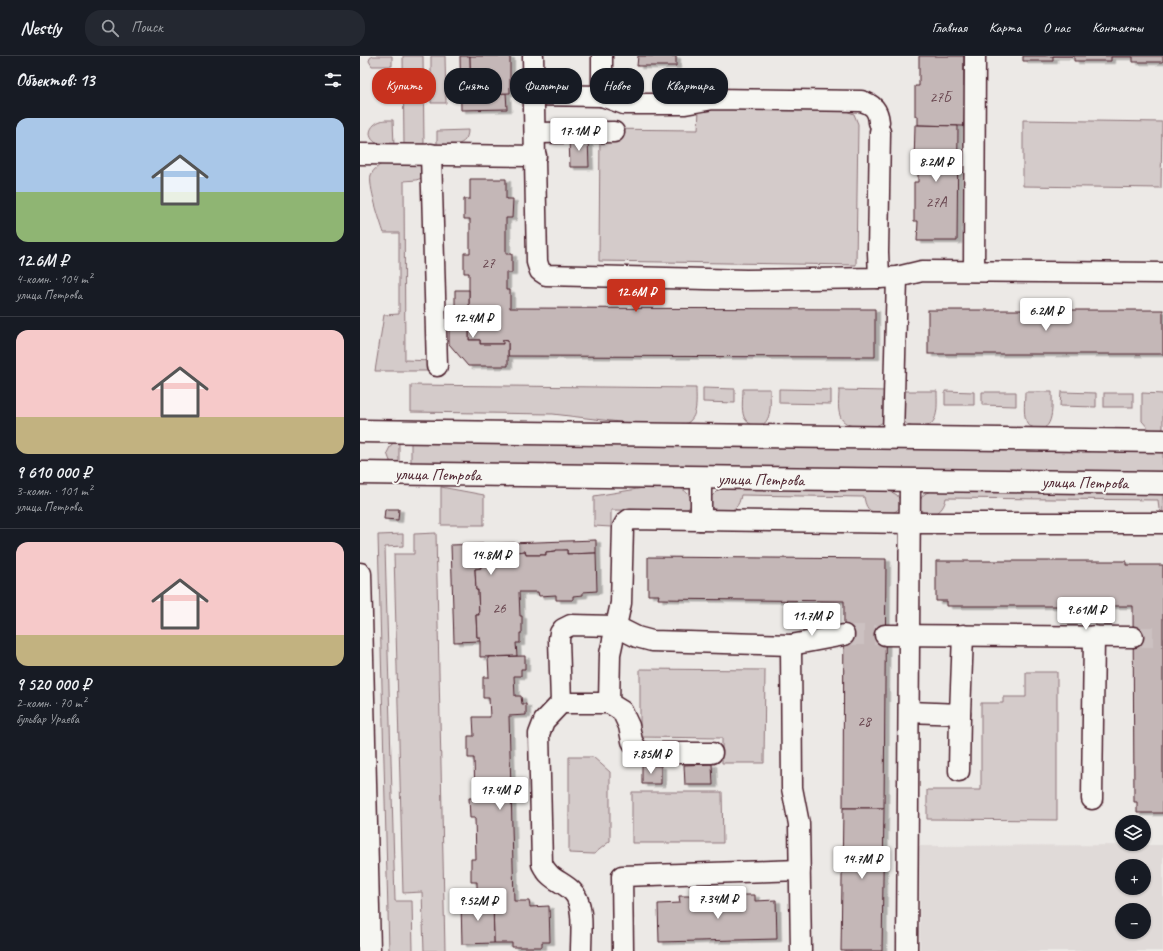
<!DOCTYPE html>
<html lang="ru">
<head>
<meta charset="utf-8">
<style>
	body { margin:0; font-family:Caveat,sans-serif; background:#242831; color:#f1f3f6; height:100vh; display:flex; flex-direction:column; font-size:15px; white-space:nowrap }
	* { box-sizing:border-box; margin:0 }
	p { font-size:13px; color:#9ea1a6 }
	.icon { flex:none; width:22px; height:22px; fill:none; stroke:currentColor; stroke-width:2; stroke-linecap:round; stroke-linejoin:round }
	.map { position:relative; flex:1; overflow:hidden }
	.panel { display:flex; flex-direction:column; background:#171b24; width:360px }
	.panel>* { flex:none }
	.guide { position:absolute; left:12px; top:12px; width:380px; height:36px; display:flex; gap:8px }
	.fabs { position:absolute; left:755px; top:759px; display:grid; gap:8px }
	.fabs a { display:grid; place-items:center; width:36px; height:36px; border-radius:50%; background:#171b24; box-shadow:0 1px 3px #0004; font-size:20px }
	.price { position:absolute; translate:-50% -34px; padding:0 9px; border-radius:4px; background:#fff; color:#222; font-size:13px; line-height:26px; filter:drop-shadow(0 1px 2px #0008) }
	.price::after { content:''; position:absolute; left:50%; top:24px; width:12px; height:9px; margin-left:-6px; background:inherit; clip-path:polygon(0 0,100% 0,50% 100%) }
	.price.current { background:#c8321e; color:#fff }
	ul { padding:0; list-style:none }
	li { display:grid; align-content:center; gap:8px; height:212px; padding:0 16px }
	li+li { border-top:1px solid #363941 }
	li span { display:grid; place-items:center; height:124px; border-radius:12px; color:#555 }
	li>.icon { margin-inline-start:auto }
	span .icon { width:72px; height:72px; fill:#fffc; stroke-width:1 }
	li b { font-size:17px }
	h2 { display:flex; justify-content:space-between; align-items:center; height:48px; padding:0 16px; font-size:17px }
	.pill { padding:0 14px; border-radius:16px; background:#171b24; box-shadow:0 1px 3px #0004; font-size:14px; line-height:36px }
	.pill.current { background:#c8321e; color:#fff }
	header { display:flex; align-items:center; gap:24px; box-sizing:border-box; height:56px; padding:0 20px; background:#171b24; border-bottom:1px solid #363941 }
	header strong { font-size:19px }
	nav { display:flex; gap:22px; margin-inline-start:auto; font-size:14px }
	.search { width:280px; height:36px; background:#242831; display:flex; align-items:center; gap:10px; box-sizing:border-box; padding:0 14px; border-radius:16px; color:#9ea1a6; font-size:15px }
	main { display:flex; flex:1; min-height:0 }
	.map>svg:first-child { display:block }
	.built { fill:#e0dad8; fill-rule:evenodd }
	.green { fill:#d4cbca; stroke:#8f757a }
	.building { fill:#c4b7b7; stroke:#4a1f2b; filter:url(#shadow) }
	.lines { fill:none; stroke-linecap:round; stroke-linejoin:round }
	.minor-tunnel { stroke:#ccc1c1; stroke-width:20; stroke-dasharray:20 10; stroke-linecap:butt }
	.minor-casing { stroke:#4a1f2b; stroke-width:23 }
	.major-casing { stroke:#4a1f2b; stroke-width:25 }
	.minor { stroke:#f6f6f2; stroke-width:20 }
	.major { stroke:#f6f6f2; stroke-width:22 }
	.labels { text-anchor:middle; stroke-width:4; stroke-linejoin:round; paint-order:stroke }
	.number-label { font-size:15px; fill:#68454e }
	.street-label { font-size:17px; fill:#4a1f2b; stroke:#f6f6f2 }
</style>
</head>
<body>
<header>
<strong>Nestly</strong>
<div class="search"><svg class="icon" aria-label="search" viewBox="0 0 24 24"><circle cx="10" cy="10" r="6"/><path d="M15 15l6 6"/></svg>Поиск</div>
<nav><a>Главная</a><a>Карта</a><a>О нас</a><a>Контакты</a></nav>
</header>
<main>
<section class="panel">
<h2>Объектов: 13<svg class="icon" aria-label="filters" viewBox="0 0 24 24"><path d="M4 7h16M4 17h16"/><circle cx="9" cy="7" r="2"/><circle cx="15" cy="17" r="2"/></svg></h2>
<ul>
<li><span style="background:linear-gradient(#a9c7e8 60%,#8fb573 0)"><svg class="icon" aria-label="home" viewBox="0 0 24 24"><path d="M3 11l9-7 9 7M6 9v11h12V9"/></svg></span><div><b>12.6M ₽</b><p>4-комн. · 104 m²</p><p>улица Петрова</p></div></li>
<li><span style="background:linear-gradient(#f6c9c9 70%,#c2b280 0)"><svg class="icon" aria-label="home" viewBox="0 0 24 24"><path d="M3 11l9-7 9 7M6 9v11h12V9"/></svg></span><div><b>9 610 000 ₽</b><p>3-комн. · 101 m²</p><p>улица Петрова</p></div></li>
<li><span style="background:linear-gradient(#f6c9c9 75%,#c2b280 0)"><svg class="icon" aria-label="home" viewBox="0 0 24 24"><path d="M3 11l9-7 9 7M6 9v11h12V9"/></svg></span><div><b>9 520 000 ₽</b><p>2-комн. · 70 m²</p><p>бульвар Ураева</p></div></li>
</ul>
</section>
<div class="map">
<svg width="803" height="895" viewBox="0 0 803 895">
	<defs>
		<filter id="shadow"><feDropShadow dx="4.5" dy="2.5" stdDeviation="0" flood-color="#0004"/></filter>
	</defs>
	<rect width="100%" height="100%" fill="#ece9e6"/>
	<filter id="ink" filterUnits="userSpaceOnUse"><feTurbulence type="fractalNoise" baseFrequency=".025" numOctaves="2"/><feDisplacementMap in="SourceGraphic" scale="8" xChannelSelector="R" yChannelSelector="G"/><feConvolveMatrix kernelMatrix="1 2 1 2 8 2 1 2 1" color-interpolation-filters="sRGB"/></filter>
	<g filter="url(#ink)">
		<path class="built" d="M 803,789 L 803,895 L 560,895 L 559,790 ZM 762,810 L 784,810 L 784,832 L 762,832 ZM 762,854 L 784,854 L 784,876 L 762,876 Z"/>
		<g class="green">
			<polygon points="13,0 32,0 32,10 12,10 9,5 10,2"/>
			<polygon points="43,0 63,0 64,88 44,89"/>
			<polygon points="71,0 85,0 86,47 71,47"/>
			<polygon points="339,53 486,55 494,58 498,68 496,209 239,205 240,73 338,74"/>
			<path d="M 25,64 L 33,64 L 34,90 C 29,90 22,90 18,88 C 4,81 10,66 25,64 Z"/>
			<polygon points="663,64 802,66 801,132 663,130"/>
			<path d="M 108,74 C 108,92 90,89 77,90 L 77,75 Z"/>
			<path d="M 22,108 L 60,108 L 62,110 L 62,122 L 56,124 L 44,125 L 45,304 L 73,305 L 73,315 L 15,315 L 24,259 L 39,258 L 39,177 L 24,177 C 20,165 8,129 11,119 C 13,114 18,110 22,108 Z"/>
			<path d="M 51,329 L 336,332 C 336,346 339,366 321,369 L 276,368 L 193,358 L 51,356 Z"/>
			<polygon points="343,332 375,333 375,347 343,346"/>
			<path d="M 383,333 L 410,333 C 410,345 414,374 393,369 C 389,368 386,365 384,361 C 381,353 383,341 383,333 Z"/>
			<polygon points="419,333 471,334 471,348 419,347"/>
			<path d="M 479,334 L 527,335 C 527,342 528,357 525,363 C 519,375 487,374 481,362 C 477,354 479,343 479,334 Z"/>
			<path d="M 541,335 L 577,335 C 577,352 580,374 556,371 C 550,371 545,368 543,363 C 539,356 541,343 541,335 Z"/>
			<polygon points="585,335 614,336 614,349 585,349"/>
			<polygon points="622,336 656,336 656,350 622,349"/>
			<path d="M 665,336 L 692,336 C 692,348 695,378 675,372 C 671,371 667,369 666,364 C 663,356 665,345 665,336 Z"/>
			<polygon points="701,336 736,337 736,351 700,350"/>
			<rect x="744" y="337" width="29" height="14"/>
			<polygon points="782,337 803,338 803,375 789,373 782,365"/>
			<polygon points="35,386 39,386 39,408 30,405 27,397 31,389"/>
			<polygon points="51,386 803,395 803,417 51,408"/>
			<polygon points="81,431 124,439 124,469 81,469"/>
			<path d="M 290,431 L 320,432 C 331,437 338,450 323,455 L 251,454 L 251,471 L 234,470 L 234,440 Z"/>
			<path d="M 363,432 L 528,434 L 537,439 L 542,447 C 539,459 520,461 511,455 C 506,452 505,446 504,441 L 381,439 C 379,451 374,456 362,455 C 357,455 354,454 351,450 L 351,441 L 358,434 Z"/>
			<path d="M 572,435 L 803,437 L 803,457 L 799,453 L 798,444 L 586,442 C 584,457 568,466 559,451 C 560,441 563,437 572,435 Z"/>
			<polygon points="76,477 85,895 64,895 62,836 43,837 34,498 54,498 54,478"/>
			<polygon points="43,478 43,490 25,491 35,845 52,845 53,895 29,895 18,479"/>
			<polygon points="280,613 405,614 404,707 362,707 362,682 280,681"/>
			<polygon points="666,616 697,616 697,764 567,763 567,734 621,734 621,647 643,647 643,641 666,641"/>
			<polygon points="209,701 233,701 250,716 250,785 234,798 209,797"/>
			<polygon points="272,736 362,736 363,787 272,787"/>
		</g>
		<g class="building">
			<polygon points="100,0 110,0 111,38 146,37 147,53 101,54"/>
			<polygon points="110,0 150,0 150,37 111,38"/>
			<polygon points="278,0 316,0 316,10 277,10"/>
			<polygon points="559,0 604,0 604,31 605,31 604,70 558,69 558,60 555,60 555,30 559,30"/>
			<polygon points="663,0 803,0 803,6 773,6 773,1 751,1 751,5 714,5 714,0 693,0 693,5 663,5"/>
			<polygon points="555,69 598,70 597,185 557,185 558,165 554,165 554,126 558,126 558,109 554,109"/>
			<polygon points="209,82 228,82 229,111 210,111"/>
			<polygon points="110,123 146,123 146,143 153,143 152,162 146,162 146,198 152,198 152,217 146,217 146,234 150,234 150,252 515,253 515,301 148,300 148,285 143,284 143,288 120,288 120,284 109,284 109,264 105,264 105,251 109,251 109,217 104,217 104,197 110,197 110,163 104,163 104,143 110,143"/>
			<polygon points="95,234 109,234 109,251 105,251 105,264 109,264 109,284 120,284 120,288 143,288 143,284 148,285 148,310 108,310 89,288 89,268 95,268"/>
			<rect x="568" y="254" width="235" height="44"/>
			<polygon points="25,453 39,453 38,464 24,463"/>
			<polygon points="236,484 236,497 207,498 207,494 186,496 186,499 166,499 165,495 147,497 147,499 121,500 121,512 115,513 116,534 118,534 119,559 116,559 117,581 120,581 120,585 94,586 91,489"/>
			<polygon points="196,494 207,494 207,498 236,497 237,535 223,536 223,539 213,540 213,544 196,544 196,539 179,540 178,536 159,536 160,560 162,560 162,577 160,577 160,587 156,587 157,600 120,601 120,581 117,581 116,559 119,559 118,534 116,534 115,513 121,512 121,500 147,499 147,497 165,495 166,499 186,499 186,496 196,495"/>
			<polygon points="288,501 526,503 524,752 483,752 484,545 298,543 299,539 288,539"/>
			<polygon points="576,505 766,505 766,509 803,509 803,757 777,757 777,746 774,746 773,550 587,550 587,545 576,545"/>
			<polygon points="165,600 165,613 161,613 161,620 154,620 155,640 161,640 162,648 166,648 166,659 149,660 154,845 169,845 170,851 189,850 190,886 182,886 182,891 152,891 152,887 134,887 133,845 117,845 117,826 111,826 111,803 116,803 115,762 110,762 109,742 115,742 114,702 108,702 108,680 114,680 113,661 130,661 129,642 123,642 123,621 129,621 128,601"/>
			<polygon points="352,708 353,729 325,729 324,709"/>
			<polygon points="282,709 301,710 301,728 282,728"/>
			<polygon points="483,752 524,752 522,895 481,895"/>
			<polygon points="378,839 395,839 395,845 416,844 417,883 299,886 298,848 320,847 319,840 337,840 337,847 378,846"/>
			<polygon points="133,845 134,887 102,888 101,846"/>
		</g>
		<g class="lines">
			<g class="minor-tunnel">
				<polyline points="484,579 525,579"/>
				<polyline points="773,581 803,581"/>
			</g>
			<g class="minor-casing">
				<g id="minor">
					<polyline points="173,0 177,206 180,215 186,219 386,224 519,222 537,221 562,215 803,217"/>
					<path d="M 174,39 L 242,40 L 264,48 L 325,48 L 353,43 L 501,45 C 513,48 518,54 519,66"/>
					<polyline points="242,40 242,0"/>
					<polyline points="176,77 254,76"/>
					<polyline points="0,98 176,100"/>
					<polyline points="71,98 77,310"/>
					<polyline points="614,215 615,0"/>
					<polyline points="519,222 518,196 520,76"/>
					<polyline points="533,381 537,221"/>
					<polyline points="341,464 341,422"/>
					<polyline points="525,579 773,581"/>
					<polyline points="431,589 484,579"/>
					<polyline points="201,647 249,647 262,655 269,670 272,685 278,695 288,697 352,697"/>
					<polyline points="249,647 250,598 261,547 263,471 266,466 270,463 550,467 803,467"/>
					<polyline points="549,656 600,658 603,579"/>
					<polyline points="599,715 600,658"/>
					<polyline points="732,743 734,580"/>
					<path d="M 221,895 C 221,878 225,847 212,835 C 200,824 190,824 182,808 L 179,678 L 184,665 L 201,647 L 199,583 L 200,577 L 203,573 L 211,569 L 255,570 L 277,581 L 292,585 L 431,589 L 432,732 L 439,768 L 441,895"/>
					<polyline points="263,895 262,820 440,814"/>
					<polyline points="547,895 550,425"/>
				</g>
			</g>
			<g class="major-casing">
				<g id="major">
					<polyline points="0,375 803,385"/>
					<polyline points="0,417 803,427"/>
					<polyline points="0,518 9,895"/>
				</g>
			</g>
			<use href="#minor" class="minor"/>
			<use href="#major" class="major"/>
		</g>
	</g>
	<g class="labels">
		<g class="number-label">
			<text x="580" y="46">27Б</text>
			<text x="576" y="151">27А</text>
			<text x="128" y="212">27</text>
			<text x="139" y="557">26</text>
			<text x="504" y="670">28</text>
		</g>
		<g class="street-label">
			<text transform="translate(78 418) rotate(1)" y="6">улица Петрова</text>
			<text transform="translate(401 423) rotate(1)" y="6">улица Петрова</text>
			<text transform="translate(725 426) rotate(1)" y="6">улица Петрова</text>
		</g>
	</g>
</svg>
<div class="fabs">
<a><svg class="icon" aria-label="layers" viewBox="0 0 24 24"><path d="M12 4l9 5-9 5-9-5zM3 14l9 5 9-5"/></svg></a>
<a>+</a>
<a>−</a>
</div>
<b class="price" style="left:219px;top:96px">17.1M ₽</b>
<b class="price" style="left:576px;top:127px">8.2M ₽</b>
<b class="price current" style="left:276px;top:257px">12.6M ₽</b>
<b class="price" style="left:686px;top:276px">6.2M ₽</b>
<b class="price" style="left:113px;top:283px">12.4M ₽</b>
<b class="price" style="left:131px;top:520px">14.8M ₽</b>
<b class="price" style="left:726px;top:575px">9.61M ₽</b>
<b class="price" style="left:452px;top:581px">11.7M ₽</b>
<b class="price" style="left:291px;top:719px">7.85M ₽</b>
<b class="price" style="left:140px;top:755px">17.4M ₽</b>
<b class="price" style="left:502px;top:824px">14.7M ₽</b>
<b class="price" style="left:358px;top:864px">7.34M ₽</b>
<b class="price" style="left:118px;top:866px">9.52M ₽</b>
<div class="guide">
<a class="pill current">Купить</a>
<a class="pill">Снять</a>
<a class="pill">Фильтры</a>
<a class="pill">Новое</a>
<a class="pill">Квартира</a>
</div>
</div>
</main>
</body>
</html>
